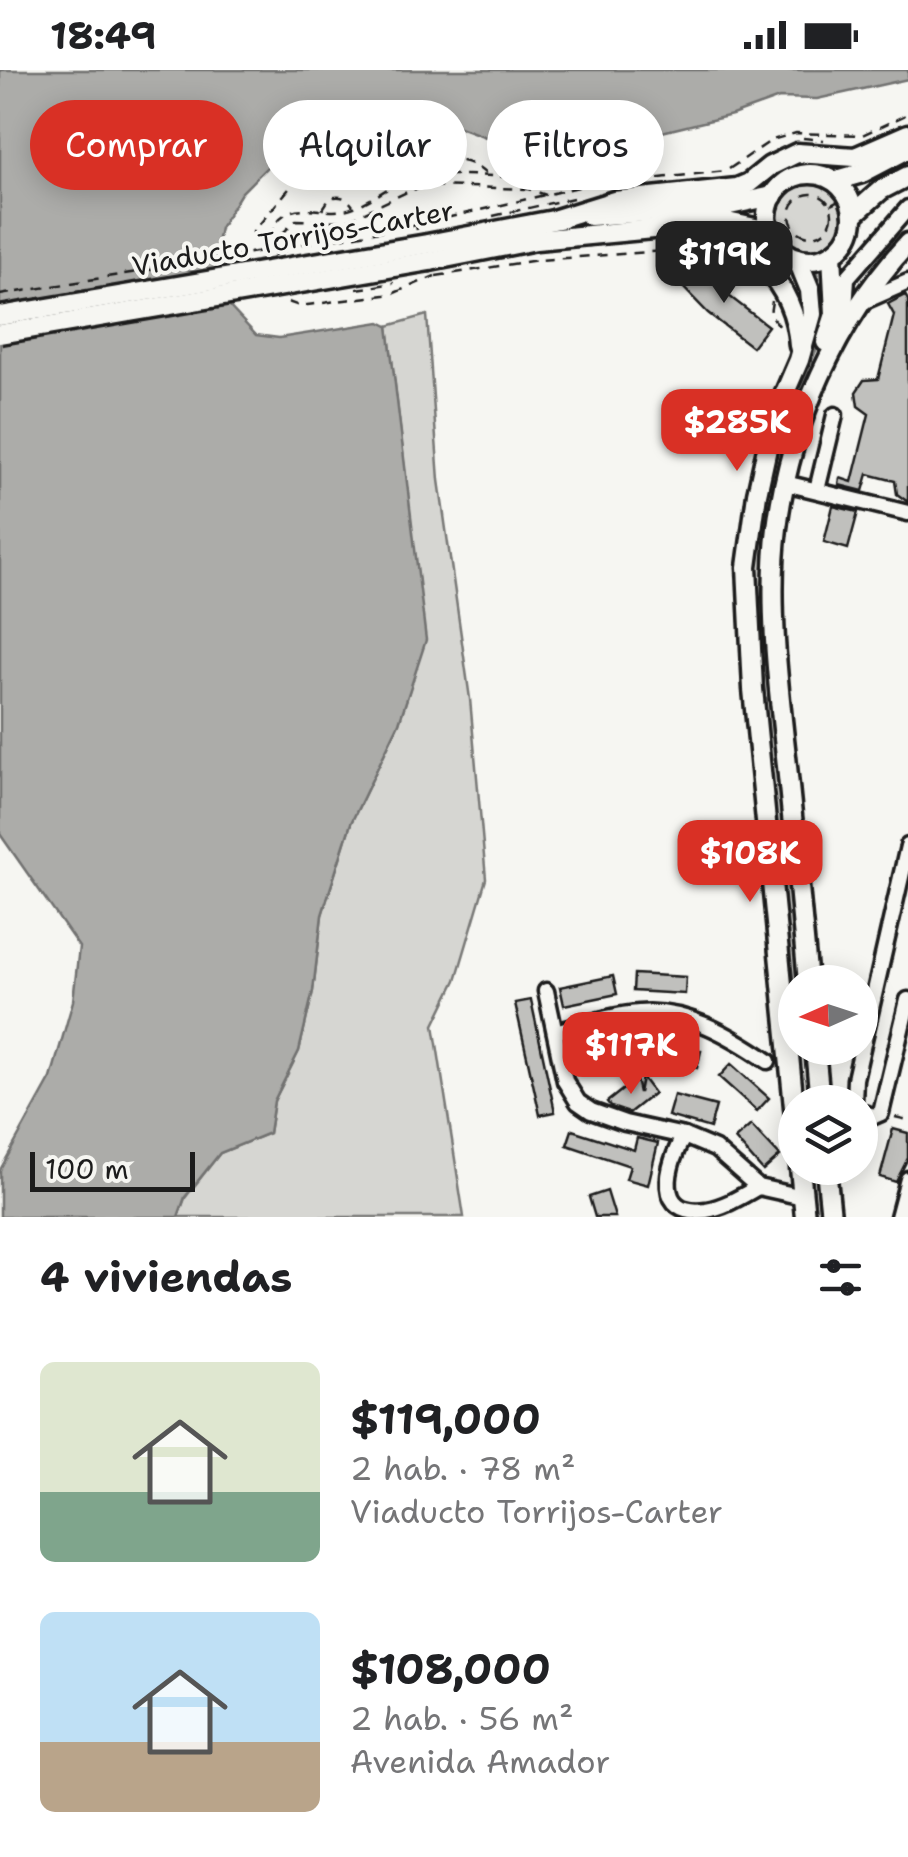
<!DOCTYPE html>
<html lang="es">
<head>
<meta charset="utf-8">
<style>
	body { margin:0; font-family:"Shantell Sans",sans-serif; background:#f6f6f6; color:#202124; height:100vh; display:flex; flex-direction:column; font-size:38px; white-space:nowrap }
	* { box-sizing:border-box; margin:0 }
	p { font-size:32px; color:#757577 }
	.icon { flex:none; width:55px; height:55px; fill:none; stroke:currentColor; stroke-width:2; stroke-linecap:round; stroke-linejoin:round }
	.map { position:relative; height:1147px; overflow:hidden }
	.side { display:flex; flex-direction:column; background:#fff; flex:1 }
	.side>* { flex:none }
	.guide { position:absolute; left:30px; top:30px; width:850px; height:90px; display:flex; gap:20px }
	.needle { width:65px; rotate:267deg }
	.buttons { position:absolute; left:778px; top:895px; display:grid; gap:20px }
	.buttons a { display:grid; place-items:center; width:100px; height:100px; border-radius:50%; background:#fff; box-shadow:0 5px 25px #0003; font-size:50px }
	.scale { position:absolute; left:30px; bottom:25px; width:165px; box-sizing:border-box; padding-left:10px; border:5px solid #1c1c1c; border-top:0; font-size:28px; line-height:35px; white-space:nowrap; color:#1c1c1c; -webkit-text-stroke:8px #f6f6f2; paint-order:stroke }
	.price { position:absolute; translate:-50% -85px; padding:0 22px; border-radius:20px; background:#d93025; color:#fff; font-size:32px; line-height:65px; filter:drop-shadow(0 2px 5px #0008) }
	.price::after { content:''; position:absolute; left:50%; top:60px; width:30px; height:22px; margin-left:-15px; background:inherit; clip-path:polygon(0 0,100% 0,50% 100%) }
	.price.selected { background:#222; color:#fff }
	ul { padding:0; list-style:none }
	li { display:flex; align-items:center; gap:30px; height:250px; padding:0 40px }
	li span { display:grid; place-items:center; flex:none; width:280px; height:200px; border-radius:15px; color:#555 }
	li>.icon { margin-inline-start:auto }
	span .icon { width:120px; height:120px; fill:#fffc; stroke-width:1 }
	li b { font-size:42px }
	h2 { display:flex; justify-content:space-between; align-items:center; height:120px; padding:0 40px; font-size:42px }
	.chip { padding:0 35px; border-radius:45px; background:#fff; box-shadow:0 5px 25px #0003; font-size:35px; line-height:90px }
	.chip.selected { background:#d93025; color:#fff }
	.status { display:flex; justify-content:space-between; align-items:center; height:70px; padding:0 50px; background:#fff; direction:ltr }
	.status svg { height:28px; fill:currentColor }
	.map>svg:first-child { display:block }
	.green { fill:#d6d6d2; stroke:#797977; stroke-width:2.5 }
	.water { fill:#acaca9; stroke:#727271; stroke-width:2.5 }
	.building { fill:#c0c0bd; stroke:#1c1c1c; stroke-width:2.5 }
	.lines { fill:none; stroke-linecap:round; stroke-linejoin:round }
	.minor-casing { stroke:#1c1c1c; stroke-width:21 }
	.major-casing { stroke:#1c1c1c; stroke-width:25 }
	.path { stroke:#1c1c1c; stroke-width:2.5; stroke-dasharray:10 8; stroke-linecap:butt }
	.minor { stroke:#f6f6f2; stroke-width:14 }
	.major { stroke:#f6f6f2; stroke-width:18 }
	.major-bridge-casing { stroke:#1c1c1c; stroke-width:25; stroke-linecap:butt }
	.path-bridge { stroke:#1c1c1c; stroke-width:2.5; stroke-dasharray:10 8; stroke-linecap:butt }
	.major-bridge { stroke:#f6f6f2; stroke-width:18 }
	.labels { text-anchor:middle; stroke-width:8; stroke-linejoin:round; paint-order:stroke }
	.street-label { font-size:28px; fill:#1c1c1c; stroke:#f6f6f2 }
</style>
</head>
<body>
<div class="status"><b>18:49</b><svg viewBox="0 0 49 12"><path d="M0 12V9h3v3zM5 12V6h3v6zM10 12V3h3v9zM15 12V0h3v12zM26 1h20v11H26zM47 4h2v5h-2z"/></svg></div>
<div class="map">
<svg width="908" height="1147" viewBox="0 0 908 1147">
	<rect width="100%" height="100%" fill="#f6f6f2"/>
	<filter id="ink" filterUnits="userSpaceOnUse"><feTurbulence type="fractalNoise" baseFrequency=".01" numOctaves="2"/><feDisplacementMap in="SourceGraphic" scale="20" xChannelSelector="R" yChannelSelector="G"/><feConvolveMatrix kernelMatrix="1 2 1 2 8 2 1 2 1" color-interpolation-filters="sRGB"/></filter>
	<g filter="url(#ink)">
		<g class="green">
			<circle cx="810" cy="146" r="33"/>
			<path d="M 828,194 L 826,256 L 792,339 L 785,380 L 769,594 L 763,595 L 758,590 C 754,530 750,471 763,411 C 769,387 775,360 784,337 C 801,290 833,247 815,197 Z"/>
			<polygon points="427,245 439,410 470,629 486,809 456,910 434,955 464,1147 178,1147 185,1128 220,1083 269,1063 274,1031 299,981 313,921 322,845 351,753 399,653 425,570 388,256"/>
			<polygon points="766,628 774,638 803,912 795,912 795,966 762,631"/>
		</g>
		<polygon class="water" points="0,0 908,0 908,9 817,29 779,28 732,45 633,69 562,79 507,75 446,52 382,36 342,35 312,52 241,123 220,158 216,178 228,235 256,265 279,268 380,252 388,256 426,570 399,653 351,753 322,845 313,921 299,981 274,1031 269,1063 220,1083 185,1127 178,1147 0,1147 0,1100 51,1008 73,931 79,877 0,764"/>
		<g class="building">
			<polygon points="703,194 728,220 725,223 768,256 752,277 708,243 681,215"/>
			<polygon points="905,225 908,230 908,432 897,424 895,411 868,404 863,421 839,415 840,408 852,412 869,344 858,336 856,322 864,310 878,309 894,245 888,234"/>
			<polygon points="833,436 858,442 848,479 824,472"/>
			<polygon points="634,904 686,907 685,924 633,921"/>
			<polygon points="613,906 617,924 564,935 560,917"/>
			<polygon points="531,930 555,1042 540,1045 515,933"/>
			<polygon points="651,969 701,981 697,998 647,986"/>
			<polygon points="626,970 629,987 581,998 577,981"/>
			<polygon points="731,994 769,1028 757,1041 719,1007"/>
			<polygon points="642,1007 654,1023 629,1043 611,1037 607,1032 636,1009 639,1023"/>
			<polygon points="674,1025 716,1036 710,1058 668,1046"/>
			<polygon points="751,1055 780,1086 763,1101 735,1069"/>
			<polygon points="893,1059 908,1063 908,1088 896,1112 880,1107"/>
			<polygon points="572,1060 634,1080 637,1068 658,1073 648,1115 626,1109 630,1096 567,1075"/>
			<polygon points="607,1121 615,1147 595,1147 589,1127"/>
		</g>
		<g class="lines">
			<g class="minor-casing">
				<g id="minor">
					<polyline points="860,233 908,212"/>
					<polyline points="844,256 847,208 908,138"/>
					<polyline points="785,413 908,443"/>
					<polyline points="817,420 835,345"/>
					<polyline points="546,921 565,1011 578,1032 591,1041 625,1053 684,1066 715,1079 758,1117 803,1127"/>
					<path d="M 555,962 C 582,955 611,945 639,943 C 686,939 730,965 768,991"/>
					<polyline points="854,1032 855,1009 908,776"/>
					<polyline points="860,1042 874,1046 881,1043 908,930"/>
					<path d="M 684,1066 C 666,1095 654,1147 706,1140 C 725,1137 742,1126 758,1117"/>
					<polyline points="898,1147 908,1109"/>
				</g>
			</g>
			<g class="major-casing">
				<g id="major">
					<circle cx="810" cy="147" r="43"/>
					<polyline points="834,111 862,103 908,79"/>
					<polyline points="853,145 881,120 908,106"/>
					<polyline points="590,146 720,137 773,126"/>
					<polyline points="556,149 614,131 737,118 749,113 770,96 797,83 855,87 908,64"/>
					<path d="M 684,163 C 748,164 795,214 799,276"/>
					<polyline points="427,174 564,148"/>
					<polyline points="430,191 536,170 727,152 769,161"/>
					<polyline points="826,272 835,244 832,184"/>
					<path d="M 808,912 C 801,837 794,761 786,686 C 778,615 768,529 777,458 C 790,353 836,251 908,173"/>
					<polyline points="815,978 820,1032"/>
					<polyline points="795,1047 753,619 747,497 757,424 769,369 780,334 799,290 812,244 810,220 797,188"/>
					<polyline points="800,1098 805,1147"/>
					<polyline points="826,1098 831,1147"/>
				</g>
			</g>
			<g class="path">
				<polyline points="803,68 824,70"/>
				<circle cx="811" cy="145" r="21"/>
				<polyline points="831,135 859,120"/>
				<path d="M 322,140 L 330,128 C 340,125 347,127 353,136"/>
				<polyline points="493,146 573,128"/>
				<polyline points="417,160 416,155 583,116 726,101 772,70 796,63 862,65 908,44"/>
				<path d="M 271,175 L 258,174 L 253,162 L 328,72 C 345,59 378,55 396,68 C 405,74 412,84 422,88 C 445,98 460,78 489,107"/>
				<polyline points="284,182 283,163 296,150 346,151 411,120 436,116 528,119 546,125"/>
				<path d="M 275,186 C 272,171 269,155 284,145 C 300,133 325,144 344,140 C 369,135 388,114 413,108 C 440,101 550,107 574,118"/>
				<polyline points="436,206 538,190 691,179"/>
				<polyline points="357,219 394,213"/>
				<polyline points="772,231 770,244 781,258"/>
				<polyline points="288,232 299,236 392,224 435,206"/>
				<polyline points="895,1047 908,1050"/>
				<polyline points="788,1059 791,1086"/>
			</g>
			<use href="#minor" class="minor"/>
			<use href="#major" class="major"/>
			<g class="major-bridge-casing">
				<g id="major-bridge">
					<polyline points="0,246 427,174"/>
					<polyline points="0,264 430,191"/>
				</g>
			</g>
			<polyline class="path-bridge" points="0,225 416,155"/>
			<use href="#major-bridge" class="major-bridge"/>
		</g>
	</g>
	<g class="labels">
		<g class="street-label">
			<text transform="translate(293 168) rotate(-10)" y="10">Viaducto Torrijos-Carter</text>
		</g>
	</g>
</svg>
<div class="buttons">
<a><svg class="needle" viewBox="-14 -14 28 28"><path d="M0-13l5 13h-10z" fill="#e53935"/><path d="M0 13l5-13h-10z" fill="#757577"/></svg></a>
<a><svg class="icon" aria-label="layers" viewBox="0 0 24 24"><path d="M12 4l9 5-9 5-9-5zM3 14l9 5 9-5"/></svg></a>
</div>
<div class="scale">100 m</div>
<b class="price selected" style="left:724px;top:236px">$119K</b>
<b class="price" style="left:737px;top:404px">$285K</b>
<b class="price" style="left:750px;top:835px">$108K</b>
<b class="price" style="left:631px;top:1027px">$117K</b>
<div class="guide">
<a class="chip selected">Comprar</a>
<a class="chip">Alquilar</a>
<a class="chip">Filtros</a>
</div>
</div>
<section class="side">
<h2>4 viviendas<svg class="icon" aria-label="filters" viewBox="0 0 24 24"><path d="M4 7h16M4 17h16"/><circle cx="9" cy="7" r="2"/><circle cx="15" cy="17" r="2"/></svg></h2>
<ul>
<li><span style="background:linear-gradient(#dfe7d0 65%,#7fa58c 0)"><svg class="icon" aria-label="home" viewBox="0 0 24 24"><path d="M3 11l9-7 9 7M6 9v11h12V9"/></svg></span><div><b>$119,000</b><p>2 hab. · 78 m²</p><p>Viaducto Torrijos-Carter</p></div></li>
<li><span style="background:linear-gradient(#bfe0f5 65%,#b9a48a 0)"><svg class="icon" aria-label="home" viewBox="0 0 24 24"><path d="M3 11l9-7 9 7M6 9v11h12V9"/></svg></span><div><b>$108,000</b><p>2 hab. · 56 m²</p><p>Avenida Amador</p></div></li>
</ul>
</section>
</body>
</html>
